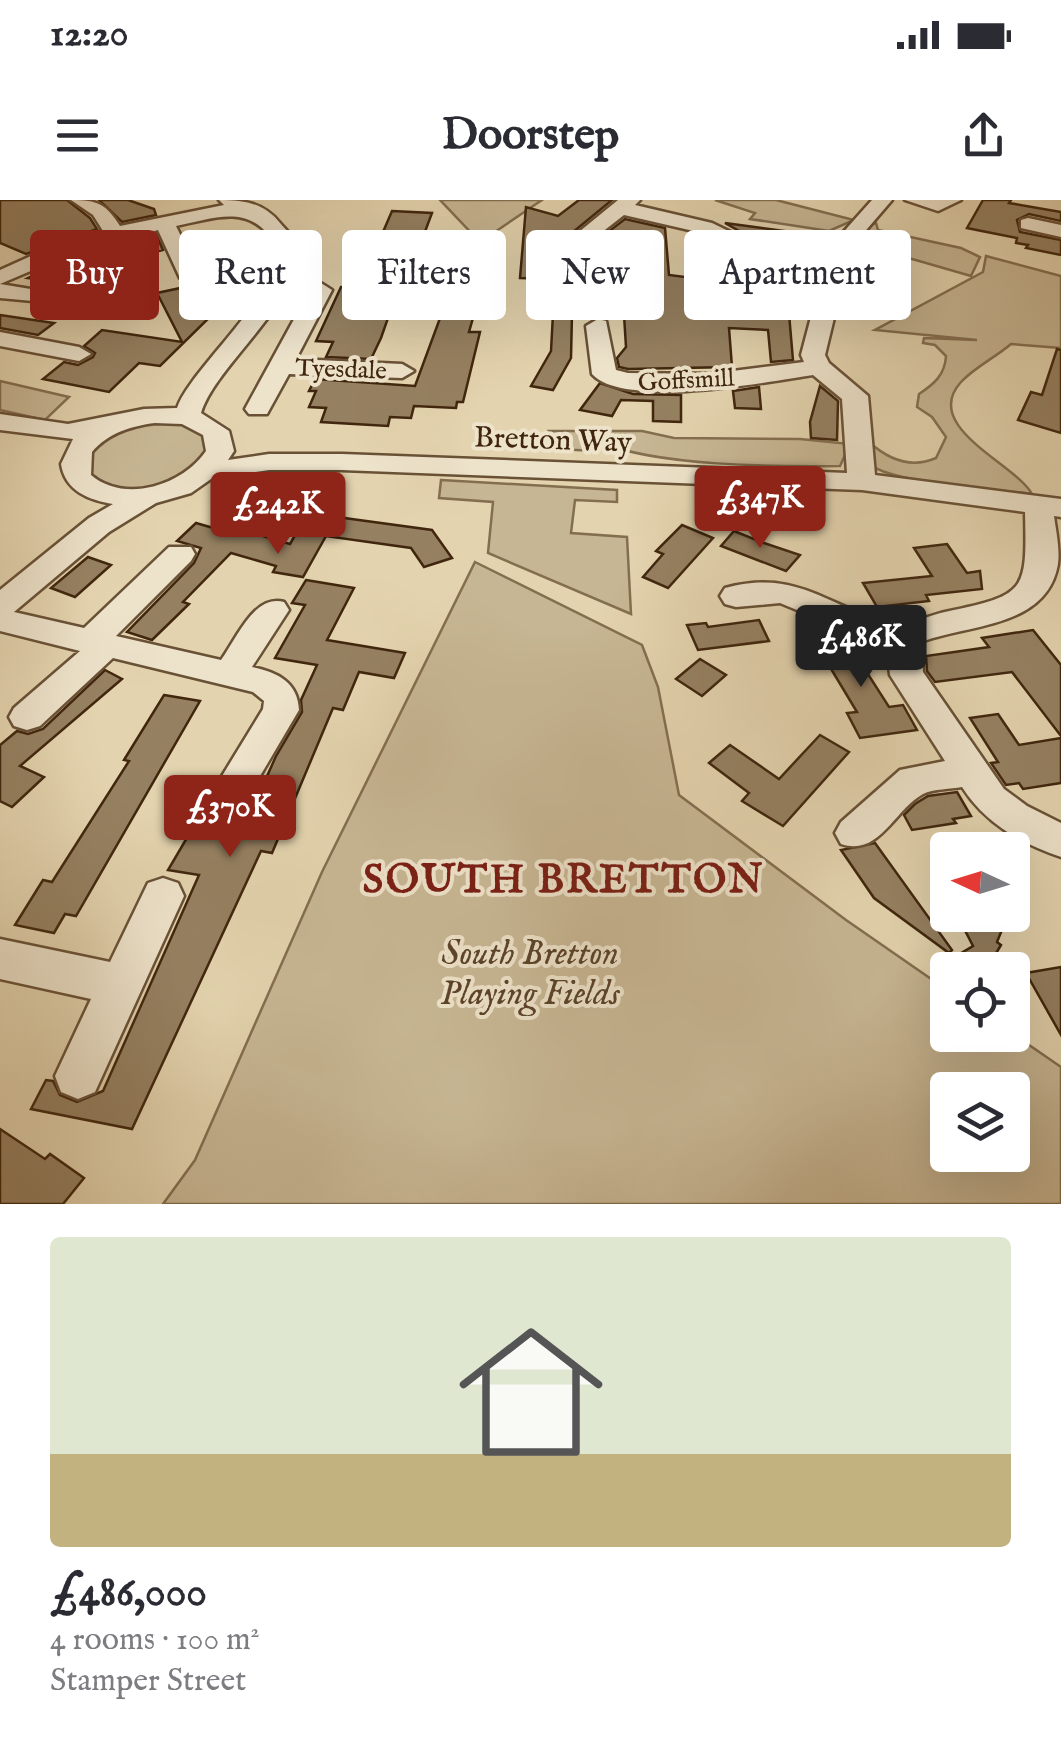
<!DOCTYPE html>
<html lang="en">
<head>
<meta charset="utf-8">
<style>
	body { margin:0; font-family:"IM FELL English",serif; background:#f2f2f3; color:#2b2b33; height:100vh; display:flex; flex-direction:column; font-size:38px; white-space:nowrap }
	* { box-sizing:border-box; margin:0 }
	p { font-size:32px; color:#7c7c81 }
	.icon { flex:none; width:55px; height:55px; fill:none; stroke:currentColor; stroke-width:2; stroke-linecap:round; stroke-linejoin:round }
	.map { position:relative; height:1004px; overflow:hidden }
	.side { display:flex; flex-direction:column; background:#fff; flex:1 }
	.side>* { flex:none }
	.hud { position:absolute; left:30px; top:30px; width:1002px; height:90px; display:flex; gap:20px }
	.needle { width:65px; rotate:274deg }
	.controls { position:absolute; left:930px; top:632px; display:grid; gap:20px }
	.controls a { display:grid; place-items:center; width:100px; height:100px; border-radius:10px; background:#fff; box-shadow:0 10px 40px #0002; font-size:50px }
	.price { position:absolute; translate:-50% -85px; padding:0 22px; border-radius:10px; background:#8f2418; color:#fff; font-size:32px; line-height:65px; filter:drop-shadow(0 2px 5px #0008) }
	.price::after { content:''; position:absolute; left:50%; top:60px; width:30px; height:22px; margin-left:-15px; background:inherit; clip-path:polygon(0 0,100% 0,50% 100%) }
	.price.current { background:#222; color:#fff }
	ul { padding:0; list-style:none }
	li { display:grid; align-content:center; gap:20px; height:530px; padding:0 50px }
	li span { display:grid; place-items:center; height:310px; border-radius:10px; color:#555 }
	li>.icon { margin-inline-start:auto }
	span .icon { width:180px; height:180px; fill:#fffc; stroke-width:1 }
	li b { font-size:42px }
	.chip { padding:0 35px; border-radius:10px; background:#fff; box-shadow:0 10px 40px #0002; font-size:35px; line-height:90px }
	.chip.current { background:#8f2418; color:#fff }
	.status { display:flex; justify-content:space-between; align-items:center; height:70px; padding:0 50px; background:#fff; direction:ltr }
	.status svg { height:28px; fill:currentColor }
	header { display:flex; justify-content:space-between; align-items:center; height:130px; padding:0 50px; background:#fff; font-size:45px; font-weight:700 }
	.map>svg:first-child { display:block }
	.green { fill:#c7b693; stroke:#846e50; stroke-width:2.5; fill-rule:evenodd }
	.building { fill:#958061; stroke:#40260e; stroke-width:2.5 }
	.lines { fill:none; stroke-linecap:round; stroke-linejoin:round }
	.minor-casing { stroke:#695136; stroke-width:5 }
	.minor { fill:#ede2ca; fill-rule:evenodd }
	.labels { text-anchor:middle; stroke-width:8; stroke-linejoin:round; paint-order:stroke }
	.far-street-label { font-size:25px; fill:#40260e; stroke:#ede2ca }
	.street-label { font-size:30px; fill:#40260e; stroke:#ede2ca }
	.near-park-label { font-size:35px; font-style:italic; fill:#5b4329; stroke:#ede2ca }
	.district-label { font-size:40px; font-weight:bold; letter-spacing:2.5px; fill:#7a1f14; stroke:#ede2ca }
</style>
</head>
<body>
<div class="status"><b>12:20</b><svg viewBox="0 0 49 12"><path d="M0 12V9h3v3zM5 12V6h3v6zM10 12V3h3v9zM15 12V0h3v12zM26 1h20v11H26zM47 4h2v5h-2z"/></svg></div>
<header><svg class="icon" aria-label="menu" viewBox="0 0 24 24"><path d="M4 6h16M4 12h16M4 18h16"/></svg>Doorstep<svg class="icon" aria-label="share" viewBox="0 0 24 24"><path d="M12 15V3M7 8l5-5 5 5M5 13v7h14v-7"/></svg></header>
<div class="map">
<svg width="1061" height="1004" viewBox="0 0 1061 1004">
	<rect width="100%" height="100%" fill="#e3d3ae"/>
	<filter id="stains"><feTurbulence type="fractalNoise" baseFrequency=".002" numOctaves="4"/><feColorMatrix values="0 0 0 0 .2 0 0 0 0 .09 0 0 0 0 .02 0 0 0 .5 -.17"/></filter>
	<radialGradient id="worn" r=".72"><stop offset=".6" stop-color="#630" stop-opacity="0"/><stop offset="1" stop-color="#630" stop-opacity=".3"/></radialGradient>
	<g class="green">
		<polygon points="440,0 542,0 480,42"/>
		<polygon points="715,0 776,0 854,20 829,31 750,19 755,13"/>
		<polygon points="876,23 878,30 961,48 980,57 971,76 874,48 866,55 847,51 866,26"/>
		<path d="M 986,56 L 1061,76 L 1061,148 L 1011,144 C 996,157 975,167 961,182 C 920,227 1016,264 1032,294 C 998,289 892,283 871,265 L 869,242 C 889,260 911,269 936,258 L 946,237 L 932,217 L 917,207 L 919,194 C 934,184 945,175 946,156 L 935,145 L 923,143 L 924,138 L 977,140 L 875,130 L 983,72 Z"/>
		<polygon points="0,181 69,197 45,220 0,210"/>
		<polygon points="171,214 220,240 189,282 107,294 75,258 94,235"/>
		<path d="M 549,231 L 642,231 L 674,238 L 800,239 L 850,244 L 840,266 C 779,267 654,266 601,242 L 594,251 L 559,249 Z"/>
		<polygon points="441,280 617,290 617,302 575,300 571,333 627,337 631,414 488,353 493,302 439,298"/>
		<path d="M 475,362 L 642,445 L 658,487 L 679,595 L 846,720 L 947,790 L 948,835 L 1013,834 L 1061,867 L 1061,1004 L 163,1004 L 195,960 L 322,672 ZM 948,890 L 1012,890 L 1012,955 L 948,955 Z"/>
	</g>
	<g class="building">
		<polygon points="0,0 67,0 90,18 97,29 26,54 0,43"/>
		<polygon points="99,0 128,0 154,9 156,15 122,22"/>
		<polygon points="579,0 612,0 561,42 556,71 563,80 581,79 586,49 625,19 665,28 669,75 700,79 716,44 741,55 810,65 802,104 788,102 793,160 771,162 768,130 729,128 732,167 628,169 619,167 617,158 626,147 624,115 572,114 571,158 553,190 531,186 551,151 554,95 553,79 520,78 526,7 558,16"/>
		<polygon points="983,0 1011,0 1009,3 1061,12 1061,21 1029,14 1017,20 1020,32 1061,40 1061,55 1026,48 1028,45 1016,43 1017,38 967,28"/>
		<polygon points="392,11 432,13 414,61 408,61 381,138 371,159 326,157 333,142 316,141 341,87 359,88"/>
		<polygon points="725,23 814,35 812,46 748,36"/>
		<polygon points="156,34 163,50 144,55 155,97 134,101 128,76 121,82 117,62 76,95 61,97 56,89 35,86 42,80 28,78 67,60"/>
		<polygon points="229,40 254,82 212,89 197,57 212,54 208,43"/>
		<polygon points="888,59 905,64 897,111 875,108"/>
		<polygon points="204,83 218,109 160,166 139,163 109,192 43,179 64,162 78,165 93,157 95,153 84,146 102,130 182,142 157,93"/>
		<polygon points="443,110 475,111 469,132 480,132 463,202 457,202 456,208 414,206 411,218 390,217 388,226 321,222 326,208 309,207 316,191 309,191 315,179 415,186"/>
		<polygon points="0,115 54,123 38,135 0,128"/>
		<polygon points="1057,149 1061,150 1061,233 1018,220 1031,192 1042,195"/>
		<polygon points="600,183 633,194 681,195 681,222 653,221 653,201 621,200 612,216 580,210"/>
		<polygon points="820,186 838,201 837,240 811,238 810,222"/>
		<polygon points="759,187 761,209 735,208 733,191"/>
		<polygon points="339,314 337,317 432,330 452,358 424,367 411,348 326,336 303,377 273,372 276,366 231,353 183,402 189,404 152,440 127,432 194,363 201,348 177,341 196,323 227,332 232,327 290,344 297,332 285,330"/>
		<polygon points="682,325 713,338 668,388 643,377 663,354 656,351"/>
		<polygon points="734,331 764,343 800,355 786,371 721,346"/>
		<polygon points="947,344 967,373 980,371 982,389 926,395 929,401 877,407 863,383 932,376 914,348"/>
		<polygon points="88,357 111,365 75,397 51,388"/>
		<polygon points="306,380 354,388 327,440 405,453 394,478 359,472 343,510 333,508 272,653 261,651 132,929 31,909 46,880 53,881 60,895 77,902 103,891 199,675 168,670 198,619 244,628 276,556 302,512 301,500 317,465 275,458 305,405 292,403"/>
		<polygon points="759,420 769,441 698,450 687,425 706,423 708,427"/>
		<polygon points="836,430 841,432 889,507 903,505 917,530 860,538 847,513 857,512 810,434"/>
		<polygon points="1033,430 1061,465 1061,536 1012,472 935,482 927,471 926,456 989,447 982,438"/>
		<polygon points="700,459 726,475 702,496 676,479"/>
		<polygon points="105,470 122,479 20,566 44,577 12,607 0,601 0,545 17,531 28,534 43,529"/>
		<polygon points="164,495 200,501 76,716 65,714 54,733 15,725 43,680 52,682 129,561 124,560"/>
		<polygon points="998,514 1019,545 1061,538 1061,583 1023,589 1019,583 1006,585 991,563 998,562 970,518"/>
		<polygon points="820,535 849,552 783,626 742,601 749,593 709,563 730,545 779,579"/>
		<polygon points="957,592 971,616 953,619 956,623 912,630 904,615 915,604 928,596"/>
		<polygon points="875,643 952,750 949,753 874,698 841,650"/>
		<polygon points="957,715 1008,715 997,742 1001,745 986,770 958,755 973,746"/>
		<polygon points="1061,767 1061,835 1026,773"/>
		<polygon points="0,929 45,959 50,954 84,978 63,1004 0,1004"/>
	</g>
	<g class="lines">
		<g class="minor-casing">
			<g id="minor">
				<path d="M 71,0 C 98,0 106,4 120,26 L 224,5 L 219,0 C 244,0 264,3 280,23 C 285,29 292,35 295,42 C 313,92 216,163 201,213 L 229,231 L 234,251 L 228,260 L 269,254 L 342,254 L 847,273 L 842,199 L 813,175 C 768,182 623,209 592,174 L 586,126 L 598,119 L 606,121 L 616,170 L 628,173 L 709,174 L 804,162 L 801,155 L 825,64 L 742,51 L 698,32 L 624,15 L 583,47 L 579,76 L 563,76 L 560,71 L 563,45 L 618,0 L 640,0 L 635,5 L 712,23 L 747,40 L 830,53 L 839,37 L 872,0 L 892,0 L 855,43 L 848,60 L 825,155 L 829,163 L 868,196 L 875,275 L 1061,299 L 1061,317 L 1054,316 C 1056,331 1060,348 1058,364 C 1047,428 968,424 921,442 L 923,472 L 1004,589 L 1027,606 L 1061,623 L 1061,657 C 1020,643 985,623 962,587 C 951,589 933,589 923,594 C 894,610 879,657 841,644 L 835,633 L 841,622 L 900,570 L 945,561 L 890,475 L 887,447 L 780,403 L 736,407 L 725,404 L 720,396 L 725,388 C 799,368 828,408 893,424 C 906,427 930,415 945,412 C 1026,395 1027,393 1025,312 L 862,290 L 342,270 L 269,270 L 211,279 L 191,293 L 156,303 L 109,332 L 14,412 L 84,428 L 169,347 L 191,347 L 195,354 L 191,361 L 116,436 L 221,460 C 237,438 254,394 284,402 L 289,410 L 252,467 C 277,472 298,482 299,510 L 240,610 L 227,614 L 214,610 L 208,599 L 263,509 L 264,501 L 253,492 L 113,458 L 40,526 L 27,530 L 14,526 L 9,517 L 14,508 L 80,451 L 0,431 L 0,390 L 89,318 L 113,304 C 89,300 65,291 61,264 L 73,239 L 0,230 L 0,214 L 68,224 L 144,209 L 177,208 C 192,164 303,77 268,34 C 244,5 210,19 176,26 L 199,73 L 196,78 L 180,78 L 158,30 L 66,56 L 0,84 L 55,93 L 58,98 L 55,103 L 0,98 L 0,70 L 51,47 L 103,31 L 93,15 ZM 155,223 L 182,224 L 203,235 L 206,251 C 183,285 125,304 91,275 L 92,252 C 108,233 131,226 155,223 Z"/>
				<polygon points="905,0 961,0 938,11"/>
				<polygon points="1028,18 1061,25 1061,37 1021,28 1021,20"/>
				<polygon points="321,83 332,90 296,159 402,164 414,171 402,178 289,174 267,214 249,214 245,209 310,90"/>
				<polygon points="0,132 79,147 91,154 79,161 0,146"/>
				<polygon points="163,678 178,683 184,696 95,892 78,899 61,892 55,876 91,799 0,779 0,739 110,762 148,683"/>
			</g>
		</g>
		<use href="#minor" class="minor"/>
	</g>
	<g class="labels">
		<g class="far-street-label">
			<text transform="translate(341 168) rotate(2)" y="9">Tyesdale</text>
			<text transform="translate(686 179) rotate(-3)" y="9">Goffsmill</text>
		</g>
		<g class="street-label">
			<text transform="translate(553 239) rotate(2)" y="10">Bretton Way</text>
		</g>
		<g class="near-park-label">
			<text x="530" y="764">South Bretton<tspan x="530" dy="40">Playing Fields</tspan></text>
		</g>
		<g class="district-label">
			<text x="564" y="692">SOUTH BRETTON</text>
		</g>
	</g>
	<rect width="100%" height="100%" filter="url(#stains)"/>
	<rect width="100%" height="100%" fill="url(#worn)"/>
</svg>
<div class="controls">
<a><svg class="needle" viewBox="-14 -14 28 28"><path d="M0-13l5 13h-10z" fill="#e53935"/><path d="M0 13l5-13h-10z" fill="#7c7c81"/></svg></a>
<a><svg class="icon" aria-label="locate" viewBox="0 0 24 24"><circle cx="12" cy="12" r="6"/><path d="M12 2v4M12 18v4M2 12h4M18 12h4"/></svg></a>
<a><svg class="icon" aria-label="layers" viewBox="0 0 24 24"><path d="M12 4l9 5-9 5-9-5zM3 14l9 5 9-5"/></svg></a>
</div>
<b class="price" style="left:760px;top:351px">£347K</b>
<b class="price" style="left:278px;top:357px">£242K</b>
<b class="price current" style="left:861px;top:490px">£486K</b>
<b class="price" style="left:230px;top:660px">£370K</b>
<div class="hud">
<a class="chip current">Buy</a>
<a class="chip">Rent</a>
<a class="chip">Filters</a>
<a class="chip">New</a>
<a class="chip">Apartment</a>
</div>
</div>
<section class="side">
<ul>
<li><span style="background:linear-gradient(#dfe7d0 70%,#c2b280 0)"><svg class="icon" aria-label="home" viewBox="0 0 24 24"><path d="M3 11l9-7 9 7M6 9v11h12V9"/></svg></span><div><b>£486,000</b><p>4 rooms · 100 m²</p><p>Stamper Street</p></div></li>
</ul>
</section>
</body>
</html>
